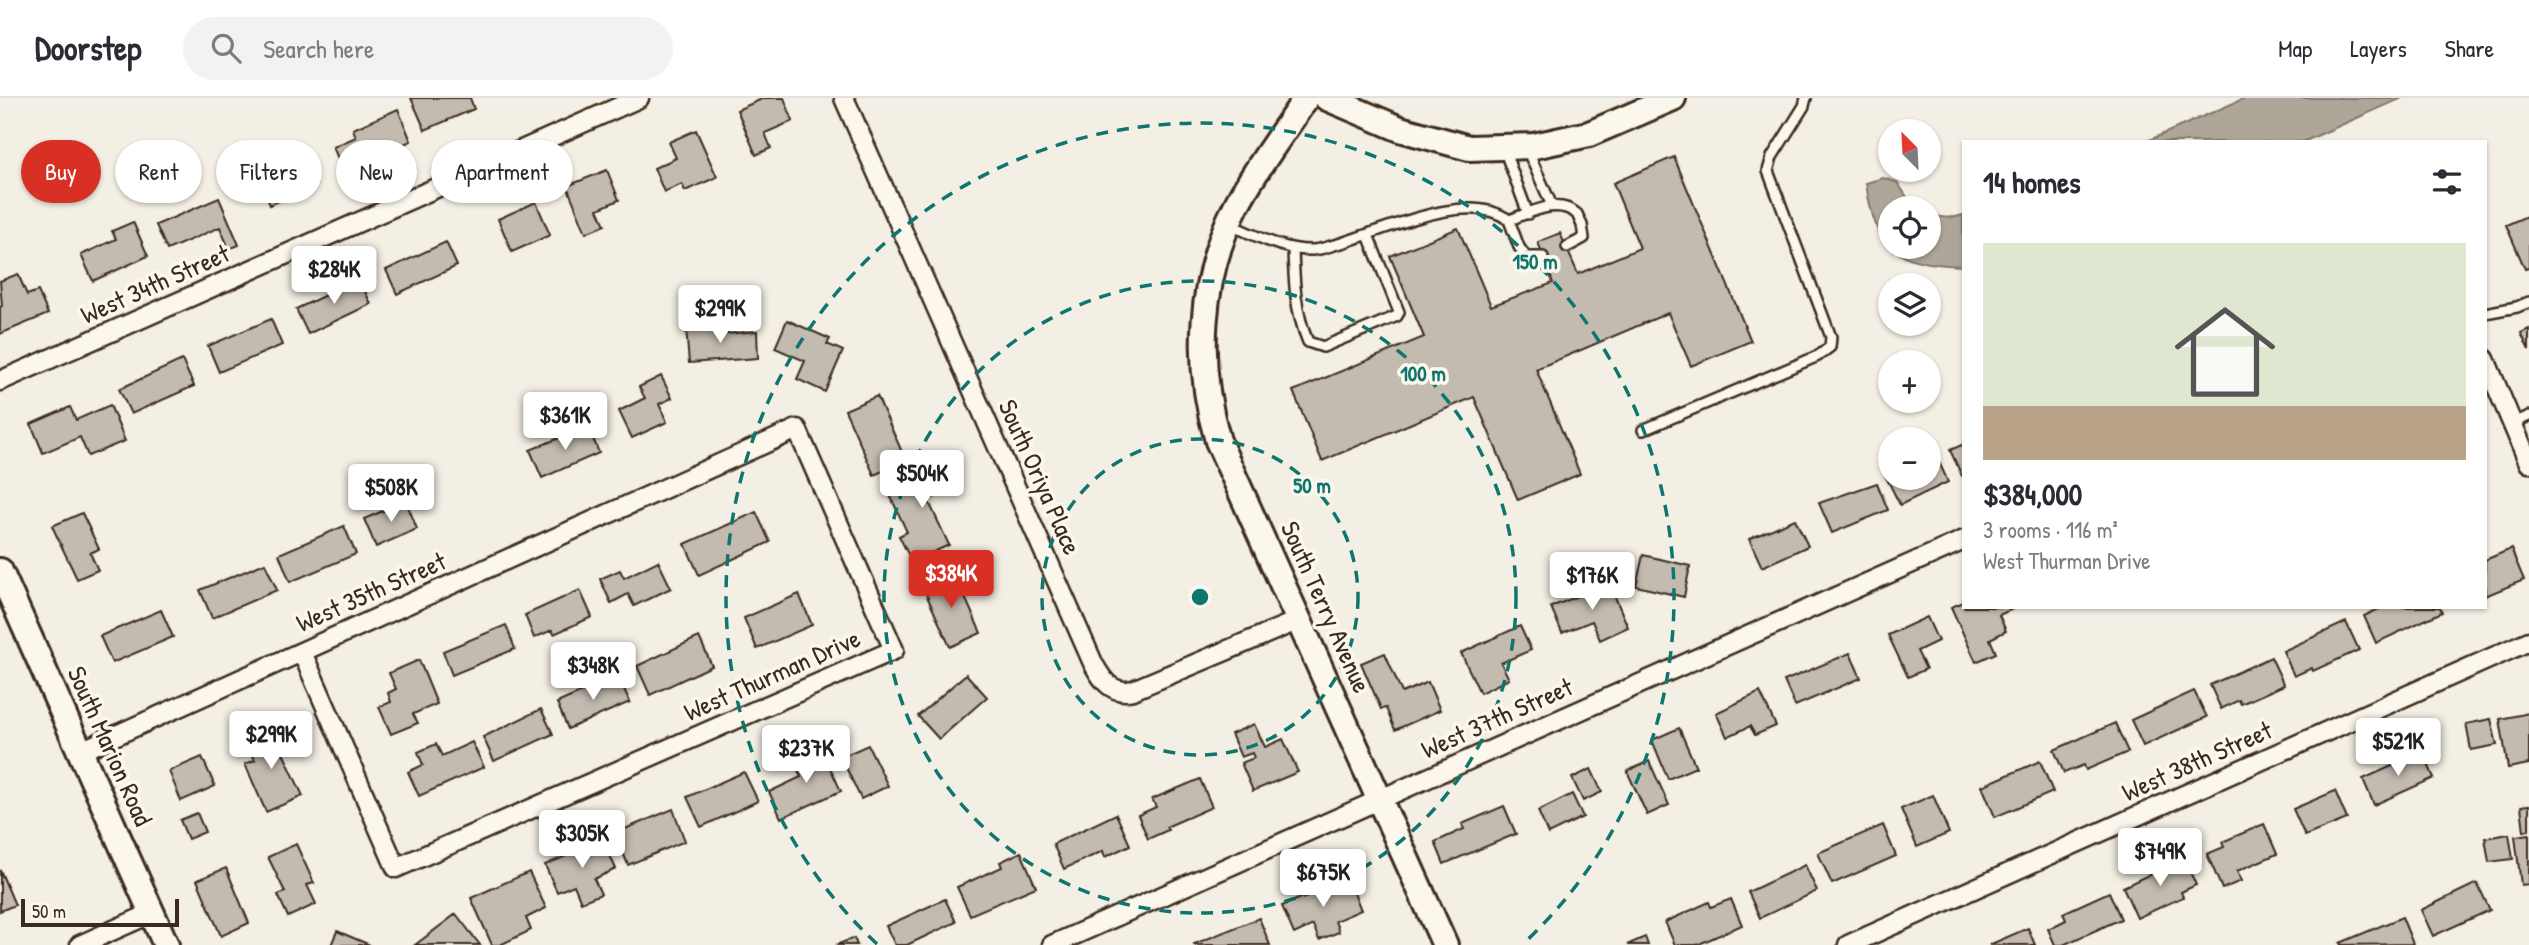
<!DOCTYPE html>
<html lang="en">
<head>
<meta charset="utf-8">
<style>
	body { margin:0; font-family:"Patrick Hand",sans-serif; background:#f2f2f3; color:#2b2b33; height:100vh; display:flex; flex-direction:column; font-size:26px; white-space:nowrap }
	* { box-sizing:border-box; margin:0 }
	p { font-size:23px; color:#7c7c81 }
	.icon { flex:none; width:38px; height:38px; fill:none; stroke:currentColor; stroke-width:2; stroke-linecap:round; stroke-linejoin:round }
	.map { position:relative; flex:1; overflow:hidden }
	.drawer { position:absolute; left:1962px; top:42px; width:525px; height:469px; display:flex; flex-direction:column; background:#fff; border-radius:0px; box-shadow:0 2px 5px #0004 }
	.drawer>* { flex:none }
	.banner { position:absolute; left:21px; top:42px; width:665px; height:63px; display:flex; gap:14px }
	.needle { width:46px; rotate:336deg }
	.tools { position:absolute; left:1878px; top:21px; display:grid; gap:14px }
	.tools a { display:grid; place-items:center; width:63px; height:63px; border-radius:50%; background:#fff; box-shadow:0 2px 5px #0004; font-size:35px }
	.scale { position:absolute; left:21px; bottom:18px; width:158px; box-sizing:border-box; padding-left:7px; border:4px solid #3b2a1e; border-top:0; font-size:19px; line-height:24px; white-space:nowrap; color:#3b2a1e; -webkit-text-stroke:5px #fbf7ec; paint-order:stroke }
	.price { position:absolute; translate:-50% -60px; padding:0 16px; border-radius:7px; background:#fff; color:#222; font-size:23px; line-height:46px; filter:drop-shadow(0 2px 4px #0008) }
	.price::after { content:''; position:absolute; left:50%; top:42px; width:21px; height:16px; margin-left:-10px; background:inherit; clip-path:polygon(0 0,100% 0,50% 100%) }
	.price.on { background:#d93025; color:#fff }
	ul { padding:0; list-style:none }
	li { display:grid; align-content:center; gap:14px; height:371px; padding:0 21px }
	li+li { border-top:2px solid #e1e1e2 }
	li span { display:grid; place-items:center; height:217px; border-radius:0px; color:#555 }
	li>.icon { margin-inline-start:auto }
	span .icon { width:126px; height:126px; fill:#fffc; stroke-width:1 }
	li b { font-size:30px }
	h2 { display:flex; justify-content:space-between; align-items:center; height:84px; padding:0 21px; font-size:30px }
	.tag { padding:0 24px; border-radius:32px; background:#fff; box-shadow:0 2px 5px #0004; font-size:24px; line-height:63px }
	.tag.on { background:#d93025; color:#fff }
	header { display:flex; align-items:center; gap:42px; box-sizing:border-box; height:98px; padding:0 35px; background:#fff; border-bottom:2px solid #e1e1e2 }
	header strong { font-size:33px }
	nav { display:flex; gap:38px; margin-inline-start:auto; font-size:24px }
	.search { width:490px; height:63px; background:#f2f2f3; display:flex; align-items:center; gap:18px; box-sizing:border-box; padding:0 24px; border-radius:38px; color:#7c7c81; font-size:26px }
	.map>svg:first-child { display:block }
	.water { fill:#afa69a; stroke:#817468; stroke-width:2 }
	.building { fill:#c3bbb0; stroke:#3b2a1e; stroke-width:2 }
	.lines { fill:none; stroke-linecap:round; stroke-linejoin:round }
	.lane-casing { stroke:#3b2a1e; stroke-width:14 }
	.street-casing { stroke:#3b2a1e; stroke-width:23 }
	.secondary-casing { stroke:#3b2a1e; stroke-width:30 }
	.lane { stroke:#fbf7ec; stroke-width:9 }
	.street { stroke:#fbf7ec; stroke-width:18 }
	.secondary { stroke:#fbf7ec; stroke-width:24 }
	.ring { fill:none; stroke:#0f766e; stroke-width:3.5; stroke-dasharray:12 9 }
	.labels { text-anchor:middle; stroke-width:7; stroke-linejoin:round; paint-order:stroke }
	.street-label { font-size:26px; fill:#3b2a1e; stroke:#fbf7ec }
	.centre { fill:#0f766e; stroke:#fbf7ec; stroke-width:3.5 }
	.ring-label { font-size:21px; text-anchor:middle; font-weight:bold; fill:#0f766e; stroke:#fbf7ec; stroke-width:7; stroke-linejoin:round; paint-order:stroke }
</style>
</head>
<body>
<header>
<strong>Doorstep</strong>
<div class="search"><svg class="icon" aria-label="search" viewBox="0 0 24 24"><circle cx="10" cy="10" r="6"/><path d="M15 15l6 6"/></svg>Search here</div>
<nav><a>Map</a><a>Layers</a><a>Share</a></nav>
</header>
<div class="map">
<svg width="2529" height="847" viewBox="0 0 2529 847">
	<rect width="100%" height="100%" fill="#f3efe4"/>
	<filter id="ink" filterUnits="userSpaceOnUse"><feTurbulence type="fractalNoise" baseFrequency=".0143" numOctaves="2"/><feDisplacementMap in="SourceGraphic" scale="14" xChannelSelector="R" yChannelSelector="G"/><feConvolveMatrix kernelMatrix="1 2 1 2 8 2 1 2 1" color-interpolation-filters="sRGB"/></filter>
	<g filter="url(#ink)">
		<g class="water">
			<polygon points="2245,0 2402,0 2303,44 2145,44"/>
			<path d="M 1883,80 L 1897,84 L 1909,102 L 1922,110 L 1890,110 L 1890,149 L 1928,149 L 1929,115 C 1937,120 1953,121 1963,117 L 1963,168 C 1896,165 1876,154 1866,85 Z"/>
		</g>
		<g class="building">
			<polygon points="411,0 470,0 474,11 425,32"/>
			<polygon points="764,0 784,0 793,23 765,35 771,50 756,57 737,12"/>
			<polygon points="398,11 411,43 343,72 333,49 356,39 353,31"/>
			<polygon points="696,32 717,79 685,93 682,86 664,94 654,70 676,60 669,44"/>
			<polygon points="1674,59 1751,243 1691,268 1668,215 1536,271 1580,376 1518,402 1474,299 1322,363 1293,293 1424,239 1390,158 1458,130 1491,208 1553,185 1538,144 1560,135 1578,176 1640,150 1613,85"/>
			<polygon points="305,61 316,87 270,107 259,81"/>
			<polygon points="607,72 619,102 598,111 605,127 586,135 567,88"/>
			<polygon points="219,100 239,147 229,151 220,129 167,152 156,127"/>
			<polygon points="536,104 550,137 512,154 498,121"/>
			<polygon points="2529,117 2529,170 2525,171 2506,127"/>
			<polygon points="133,124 148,158 93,183 81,157 116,141 112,133"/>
			<polygon points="446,144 457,168 397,196 386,172"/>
			<polygon points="18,176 27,197 38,193 48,216 0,236 0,209 2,208 0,183"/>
			<polygon points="359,181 371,206 308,236 296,211"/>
			<polygon points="271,221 282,247 219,274 208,248"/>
			<polygon points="787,222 830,241 827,246 843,253 825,294 797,281 805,263 775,250"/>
			<polygon points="727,227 727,236 757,233 758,260 689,265 686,230"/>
			<polygon points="2529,231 2529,252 2521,235"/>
			<polygon points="182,262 194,288 131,316 119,291"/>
			<polygon points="661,278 672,300 659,306 667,324 632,340 619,313 645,300 639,289"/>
			<polygon points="877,298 906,363 874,377 845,312"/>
			<polygon points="110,307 125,343 88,358 80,339 43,355 31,326 70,309 76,322"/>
			<polygon points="588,328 599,355 542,380 530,352"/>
			<polygon points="1964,346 1964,377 1962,378 1950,352"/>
			<polygon points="1936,357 1948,384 1900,407 1884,375 1890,372 1890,380 1928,380 1928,361"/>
			<polygon points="941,361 954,390 928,402 949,447 912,464 899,438 907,434 888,393 909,383 906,377"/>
			<polygon points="1877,385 1888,412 1832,435 1819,405"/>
			<polygon points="406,403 417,431 376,449 364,421"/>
			<polygon points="756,414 770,444 699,477 685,446"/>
			<polygon points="82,415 99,451 90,455 98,472 77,481 52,428"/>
			<polygon points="1795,421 1808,448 1762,469 1749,441"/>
			<polygon points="344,428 356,456 290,484 279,456"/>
			<polygon points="2511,451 2524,482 2485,498 2485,462"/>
			<polygon points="1643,457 1690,468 1684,499 1636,488"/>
			<polygon points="658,463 671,490 634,508 628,496 611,505 600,481 620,472 624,480"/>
			<polygon points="265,465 277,492 212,520 200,492"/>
			<polygon points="942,475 951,492 960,488 981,535 950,549 921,485"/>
			<polygon points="1609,485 1628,529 1600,542 1592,523 1562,535 1551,509"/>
			<polygon points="580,492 592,519 554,536 552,532 534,540 525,517"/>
			<polygon points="799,496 812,527 757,551 744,520"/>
			<polygon points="1964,504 1964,509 2017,509 1999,517 2006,533 1990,541 1996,555 1976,564 1951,509"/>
			<polygon points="2383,509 2440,509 2442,514 2376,545 2364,518"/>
			<polygon points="161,512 173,539 112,565 100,538"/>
			<polygon points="1927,519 1938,543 1917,553 1926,571 1908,579 1888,537"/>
			<polygon points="2346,524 2359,552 2313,573 2312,570 2294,578 2283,553"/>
			<polygon points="506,527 515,551 452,577 443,553"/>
			<polygon points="1520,528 1531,552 1501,565 1509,581 1480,595 1461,555"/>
			<polygon points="699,539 712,568 650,597 637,568"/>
			<polygon points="1385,555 1402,595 1428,584 1440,612 1395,632 1386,610 1381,611 1361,565"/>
			<polygon points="1850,555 1861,580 1795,608 1784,583"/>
			<polygon points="2271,559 2284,587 2241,606 2239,602 2221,611 2210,587"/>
			<polygon points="419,562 437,606 413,616 418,625 391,636 379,609 391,604 388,595 396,591 389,575"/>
			<polygon points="966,576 987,599 939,641 918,618"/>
			<polygon points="618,578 630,604 568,631 557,605"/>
			<polygon points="2194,593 2207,619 2143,648 2131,622"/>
			<polygon points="1760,594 1776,628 1755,637 1750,628 1727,639 1716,615"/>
			<polygon points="541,611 553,636 494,663 483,639"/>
			<polygon points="2529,615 2529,666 2508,670 2500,621"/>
			<polygon points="2491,621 2497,647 2471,652 2466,626"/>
			<polygon points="2115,625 2128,654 2086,672 2084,667 2064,675 2054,652"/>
			<polygon points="1254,626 1265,649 1283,641 1298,674 1253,693 1241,665 1254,660 1252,655 1241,659 1231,636"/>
			<polygon points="271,629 303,698 266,714 245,666 255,662 245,641"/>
			<polygon points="1679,630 1696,669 1668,681 1652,642"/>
			<polygon points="472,644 484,669 419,698 408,674 423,667 418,654 436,646 442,658"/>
			<polygon points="868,647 888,688 861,701 841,659"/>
			<polygon points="821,650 841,693 781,720 769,694 801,679 794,662"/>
			<polygon points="2423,654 2434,680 2374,707 2363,681"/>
			<polygon points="202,659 215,688 181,703 169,673"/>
			<polygon points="1649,663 1669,707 1647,717 1627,673"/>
			<polygon points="2040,663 2053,694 1995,719 1982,688"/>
			<polygon points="1591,671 1602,694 1583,703 1572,680"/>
			<polygon points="744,674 758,703 701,729 687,699"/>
			<polygon points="1200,681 1212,709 1166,729 1168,732 1148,741 1138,717 1156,709 1152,701"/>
			<polygon points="2335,693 2347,721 2305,738 2293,711"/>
			<polygon points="1572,696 1583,719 1548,736 1538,713"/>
			<polygon points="1933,697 1949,735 1917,749 1901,711"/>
			<polygon points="2529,707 2529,732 2524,733 2521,708"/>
			<polygon points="1504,708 1516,736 1444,766 1435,744 1464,731 1462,726"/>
			<polygon points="673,711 685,743 628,767 615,735"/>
			<polygon points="197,715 205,734 188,741 180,722"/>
			<polygon points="1116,716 1130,747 1105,759 1103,753 1064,771 1053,746"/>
			<polygon points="2264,726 2277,756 2237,773 2241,783 2222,791 2207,756 2224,749 2222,744"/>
			<polygon points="1883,727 1896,758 1832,786 1818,755"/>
			<polygon points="2509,736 2513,761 2489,764 2485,740"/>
			<polygon points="2529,736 2529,786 2521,787 2515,738"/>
			<polygon points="603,742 616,771 594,781 601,796 581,804 574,787 557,794 545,767"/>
			<polygon points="296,746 314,785 307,787 316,806 288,819 278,797 285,794 268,759"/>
			<polygon points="1021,754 1036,789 970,817 957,789 1002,769 1000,764"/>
			<polygon points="2184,760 2196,787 2181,794 2183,799 2137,820 2123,789"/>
			<polygon points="1805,767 1817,793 1760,820 1748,794"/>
			<polygon points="226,770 249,825 221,838 197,782"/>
			<polygon points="0,772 15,807 0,813"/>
			<polygon points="529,774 546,810 526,820 531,832 500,847 492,847 471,800"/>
			<polygon points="1348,780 1361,812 1335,823 1339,834 1319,842 1313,827 1294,836 1282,808"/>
			<polygon points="2477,785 2490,812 2433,838 2421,812"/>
			<polygon points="2109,794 2121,821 2063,847 2055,847 2048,831 2066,822 2063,815"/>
			<polygon points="945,801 956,824 907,847 895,847 886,828"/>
			<polygon points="1731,801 1742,827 1697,847 1675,847 1665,824 1709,804 1711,809"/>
			<polygon points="456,816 480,847 415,847"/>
			<polygon points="2402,819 2413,846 2341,847 2340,845"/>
			<polygon points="1259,820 1270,847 1195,847 1194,846"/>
			<polygon points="2028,830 2035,847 1989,847"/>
			<polygon points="337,833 370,847 331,847"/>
			<polygon points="1645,839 1648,847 1627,847"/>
			<polygon points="854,840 857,847 836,847"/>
		</g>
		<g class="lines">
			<g class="lane-casing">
				<g id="lane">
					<polyline points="1526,49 1552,108"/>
					<polyline points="1504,51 1528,116"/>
					<polyline points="1509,122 1519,149 1526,159 1543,159"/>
					<path d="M 1230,127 C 1256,137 1283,153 1312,152 C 1320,152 1330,148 1338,146 C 1384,133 1467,91 1509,122 C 1530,115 1557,99 1577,116 L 1582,127 L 1584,140 L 1567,149"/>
					<path d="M 1293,151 C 1294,184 1295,213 1308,244 L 1323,249 L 1397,218 L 1399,214 L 1368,137"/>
					<polyline points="2485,215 2517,209 2529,204"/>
					<polyline points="2512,326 2529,318"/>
					<polyline points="1643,332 1818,258 1830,249 1831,239 1768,73 1772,59 1804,8 1806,0"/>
				</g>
			</g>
			<g class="street-casing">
				<g id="street">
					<path d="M 844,0 L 1093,565 C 1102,582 1112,597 1133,592 L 1299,522"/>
					<polyline points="2485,261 2529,365"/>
					<polyline points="0,283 639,0"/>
					<polyline points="81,653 797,331 894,552 396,770 302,554"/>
					<polyline points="80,847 152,815"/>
					<polyline points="1052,847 1964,442"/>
					<polyline points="1848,847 2529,543"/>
				</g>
			</g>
			<g class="secondary-casing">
				<g id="secondary">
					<path d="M 1306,0 C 1283,35 1255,71 1236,108 C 1199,181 1195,266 1218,343 L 1445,847"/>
					<polyline points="1327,0 1400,31 1469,50 1534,48 1589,36 1673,0"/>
					<polyline points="0,473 166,847"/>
				</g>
			</g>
			<use href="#lane" class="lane"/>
			<use href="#street" class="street"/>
			<use href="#secondary" class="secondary"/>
		</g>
	</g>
	<g class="ring">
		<circle cx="1200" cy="499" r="158"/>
		<circle cx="1200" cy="499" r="316"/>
		<path d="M877 846A474 474 0 1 1 1523 846"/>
	</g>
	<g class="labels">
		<g class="street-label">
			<text transform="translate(155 186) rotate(-24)" y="9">West 34th Street</text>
			<text transform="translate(1040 379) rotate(66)" y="9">South Oriya Place</text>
			<text transform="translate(371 494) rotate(-24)" y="9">West 35th Street</text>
			<text transform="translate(1326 509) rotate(66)" y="9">South Terry Avenue</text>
			<text transform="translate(772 577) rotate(-24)" y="9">West Thurman Drive</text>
			<text transform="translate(1497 620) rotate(-24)" y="9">West 37th Street</text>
			<text transform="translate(110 648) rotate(66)" y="9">South Marion Road</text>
			<text transform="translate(2197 663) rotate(-24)" y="9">West 38th Street</text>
		</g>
	</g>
	<circle cx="1200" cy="499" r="10" class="centre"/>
	<g class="ring-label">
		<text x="1535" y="171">150 m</text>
		<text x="1423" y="283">100 m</text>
		<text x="1312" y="395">50 m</text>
	</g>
</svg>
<div class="tools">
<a><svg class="needle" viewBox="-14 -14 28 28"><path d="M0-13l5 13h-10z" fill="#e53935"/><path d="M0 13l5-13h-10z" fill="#7c7c81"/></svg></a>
<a><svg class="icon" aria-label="locate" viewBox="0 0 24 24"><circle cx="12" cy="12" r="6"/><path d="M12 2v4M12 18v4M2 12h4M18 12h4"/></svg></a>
<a><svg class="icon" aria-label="layers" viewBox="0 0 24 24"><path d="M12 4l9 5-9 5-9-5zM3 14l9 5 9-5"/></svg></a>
<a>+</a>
<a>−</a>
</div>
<div class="scale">50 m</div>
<b class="price" style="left:334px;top:208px">$284K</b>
<b class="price" style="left:720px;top:247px">$299K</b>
<b class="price" style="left:565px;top:354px">$361K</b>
<b class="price" style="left:922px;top:412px">$504K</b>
<b class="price" style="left:391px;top:426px">$508K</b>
<b class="price on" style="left:951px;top:512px">$384K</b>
<b class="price" style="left:1592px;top:514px">$176K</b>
<b class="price" style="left:593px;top:604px">$348K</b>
<b class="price" style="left:271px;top:673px">$299K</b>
<b class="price" style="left:2398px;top:680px">$521K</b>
<b class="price" style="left:806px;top:687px">$237K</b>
<b class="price" style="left:582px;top:772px">$305K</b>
<b class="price" style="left:2160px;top:790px">$749K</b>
<b class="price" style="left:1323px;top:811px">$675K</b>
<div class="banner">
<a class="tag on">Buy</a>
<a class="tag">Rent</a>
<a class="tag">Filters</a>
<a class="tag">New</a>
<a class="tag">Apartment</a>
</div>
<section class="drawer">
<h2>14 homes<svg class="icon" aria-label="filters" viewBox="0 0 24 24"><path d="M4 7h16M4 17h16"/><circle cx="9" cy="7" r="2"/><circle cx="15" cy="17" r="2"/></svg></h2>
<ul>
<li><span style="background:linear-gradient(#dfe7d0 75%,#b9a48a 0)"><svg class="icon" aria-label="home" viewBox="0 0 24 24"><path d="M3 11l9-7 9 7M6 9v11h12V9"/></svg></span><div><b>$384,000</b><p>3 rooms · 116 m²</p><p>West Thurman Drive</p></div></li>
</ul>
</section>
</div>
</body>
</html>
